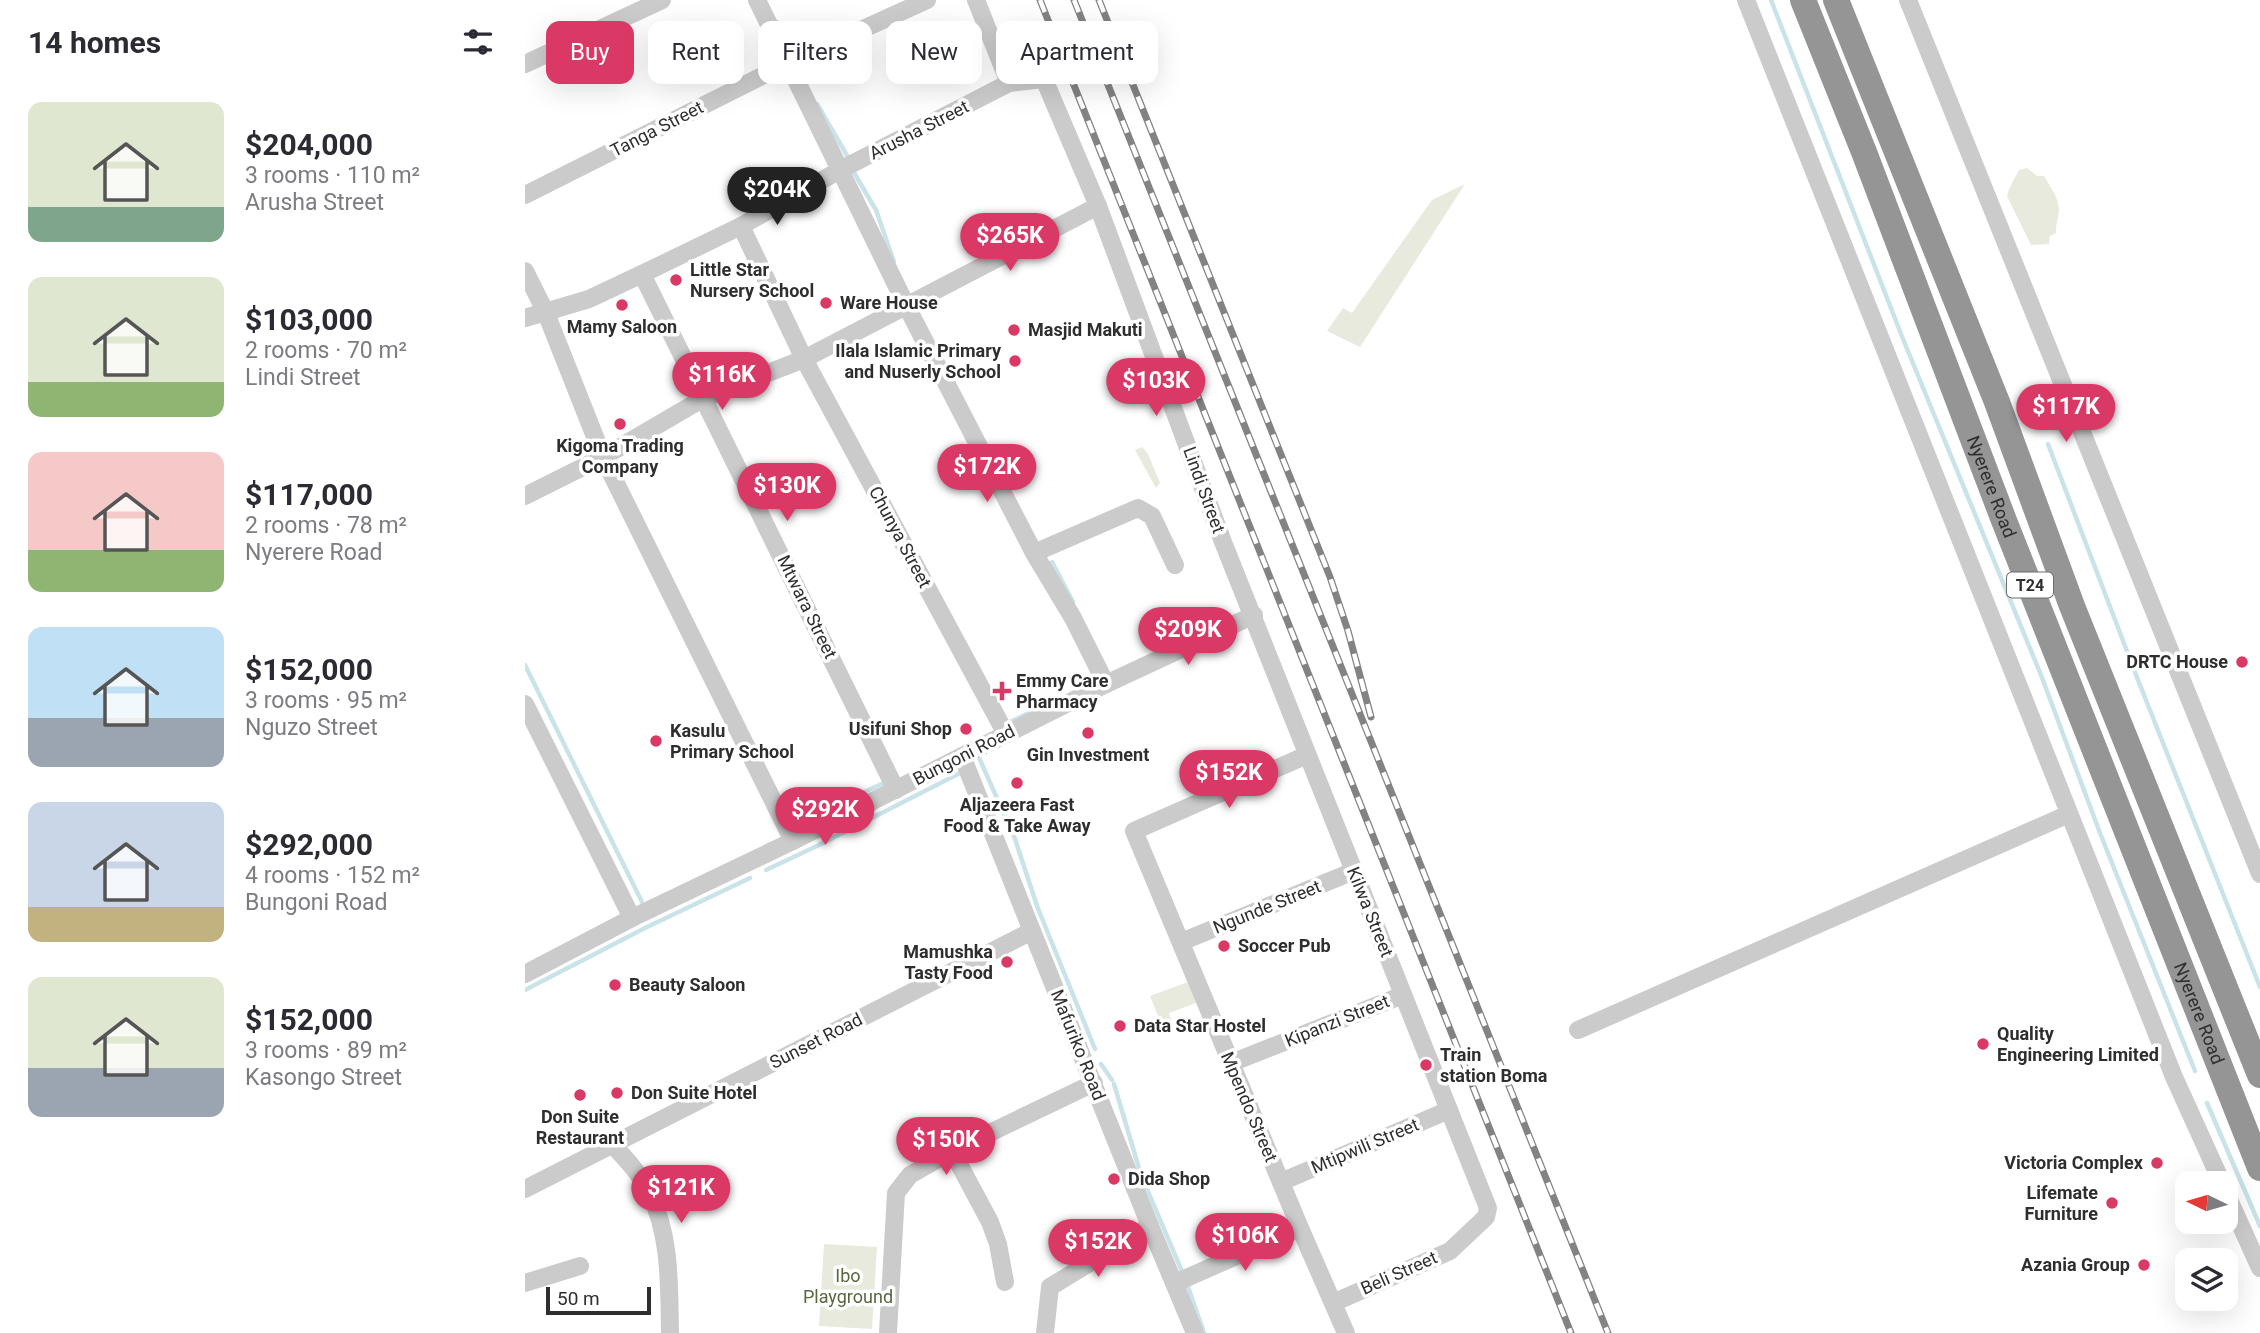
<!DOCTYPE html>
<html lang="en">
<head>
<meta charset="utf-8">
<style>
	body { margin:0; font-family:Roboto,sans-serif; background:#f7f7f7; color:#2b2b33; height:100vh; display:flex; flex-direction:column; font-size:26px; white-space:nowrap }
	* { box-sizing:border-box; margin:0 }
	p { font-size:23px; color:#7c7c81 }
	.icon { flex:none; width:38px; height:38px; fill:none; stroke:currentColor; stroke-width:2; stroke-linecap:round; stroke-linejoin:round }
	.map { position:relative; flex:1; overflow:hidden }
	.sheet { display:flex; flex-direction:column; background:#fff; width:525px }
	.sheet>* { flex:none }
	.banner { position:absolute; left:21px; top:21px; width:665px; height:63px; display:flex; gap:14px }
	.needle { width:46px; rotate:275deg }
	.fabs { position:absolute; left:1650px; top:1171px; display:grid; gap:14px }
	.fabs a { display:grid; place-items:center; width:63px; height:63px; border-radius:14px; background:#fff; box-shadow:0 7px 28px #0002; font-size:35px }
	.scale { position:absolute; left:21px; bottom:18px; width:105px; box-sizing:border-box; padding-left:7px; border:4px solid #2e2e2e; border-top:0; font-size:19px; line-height:24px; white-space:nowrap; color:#2e2e2e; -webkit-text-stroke:5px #fff; paint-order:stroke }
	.price { position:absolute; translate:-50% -60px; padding:0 16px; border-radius:24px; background:#db3965; color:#fff; font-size:23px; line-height:46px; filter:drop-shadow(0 2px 4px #0008) }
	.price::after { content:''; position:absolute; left:50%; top:42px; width:21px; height:16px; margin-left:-10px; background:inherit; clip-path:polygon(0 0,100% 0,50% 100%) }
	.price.selected { background:#222; color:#fff }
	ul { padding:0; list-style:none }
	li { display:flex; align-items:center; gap:21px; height:175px; padding:0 28px }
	li span { display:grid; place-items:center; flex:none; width:196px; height:140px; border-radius:14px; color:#555 }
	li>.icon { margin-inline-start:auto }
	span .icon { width:84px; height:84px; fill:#fffc; stroke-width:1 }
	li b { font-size:30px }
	h2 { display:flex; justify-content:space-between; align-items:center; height:84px; padding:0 28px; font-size:30px }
	.tag { padding:0 24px; border-radius:14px; background:#fff; box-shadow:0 7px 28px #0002; font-size:24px; line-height:63px }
	.tag.selected { background:#db3965; color:#fff }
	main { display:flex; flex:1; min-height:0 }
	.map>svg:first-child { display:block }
	.green { fill:#e7eadc }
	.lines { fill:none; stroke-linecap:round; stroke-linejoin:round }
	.stream { stroke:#c9e3e9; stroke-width:4.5 }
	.minor { stroke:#cbcbcb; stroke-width:18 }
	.highway { stroke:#959595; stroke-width:26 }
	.rail-casing { stroke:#838383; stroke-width:7 }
	.rail { stroke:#fff; stroke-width:4.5; stroke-dasharray:13; stroke-linecap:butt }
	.poi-dot { fill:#db3965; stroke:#fff; stroke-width:2.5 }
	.labels { text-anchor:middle; stroke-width:7; stroke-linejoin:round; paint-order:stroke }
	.shield { fill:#fff; stroke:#6d6d6d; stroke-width:2 }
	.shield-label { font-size:16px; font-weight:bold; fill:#2e2e2e }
	.street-label { font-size:18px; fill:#2e2e2e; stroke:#fff }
	.poi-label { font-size:18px; font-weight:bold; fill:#2e2e2e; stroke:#fff; text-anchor:start }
	.park-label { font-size:18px; fill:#59673e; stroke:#fff }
</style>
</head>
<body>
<main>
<section class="sheet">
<h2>14 homes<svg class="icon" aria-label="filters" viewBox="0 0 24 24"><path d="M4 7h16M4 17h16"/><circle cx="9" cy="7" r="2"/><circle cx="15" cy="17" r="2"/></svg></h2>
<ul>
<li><span style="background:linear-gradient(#dfe7d0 75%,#7fa58c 0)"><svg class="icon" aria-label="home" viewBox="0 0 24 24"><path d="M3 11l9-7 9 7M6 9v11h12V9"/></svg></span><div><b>$204,000</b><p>3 rooms · 110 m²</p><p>Arusha Street</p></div></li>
<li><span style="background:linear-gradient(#dfe7d0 75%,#8fb573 0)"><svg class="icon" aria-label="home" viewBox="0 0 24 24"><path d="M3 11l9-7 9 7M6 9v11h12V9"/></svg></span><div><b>$103,000</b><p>2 rooms · 70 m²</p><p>Lindi Street</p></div></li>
<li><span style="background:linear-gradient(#f6c9c9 70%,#8fb573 0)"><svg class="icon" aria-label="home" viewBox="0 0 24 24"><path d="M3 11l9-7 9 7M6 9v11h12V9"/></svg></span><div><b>$117,000</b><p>2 rooms · 78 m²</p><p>Nyerere Road</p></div></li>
<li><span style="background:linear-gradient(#bfe0f5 65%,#9aa5b1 0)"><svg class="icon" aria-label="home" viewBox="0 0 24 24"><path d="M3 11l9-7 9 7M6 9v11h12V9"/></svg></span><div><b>$152,000</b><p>3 rooms · 95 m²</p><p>Nguzo Street</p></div></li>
<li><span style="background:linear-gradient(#c9d6e8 75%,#c2b280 0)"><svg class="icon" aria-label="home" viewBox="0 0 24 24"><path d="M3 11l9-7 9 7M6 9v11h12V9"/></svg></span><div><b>$292,000</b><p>4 rooms · 152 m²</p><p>Bungoni Road</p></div></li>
<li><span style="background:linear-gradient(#dfe7d0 65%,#9aa5b1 0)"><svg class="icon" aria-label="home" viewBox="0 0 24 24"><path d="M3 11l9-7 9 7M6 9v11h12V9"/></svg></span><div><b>$152,000</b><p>3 rooms · 89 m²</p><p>Kasongo Street</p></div></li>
</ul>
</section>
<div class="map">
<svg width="1735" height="1333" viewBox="0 0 1735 1333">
	<rect width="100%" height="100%" fill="#fff"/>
	<g class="green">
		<path d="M 1502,168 L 1512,176 L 1519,176 C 1525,186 1533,197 1534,209 C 1534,217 1530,225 1531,233 L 1525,236 L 1524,244 L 1506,245 L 1482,196 L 1484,189 L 1494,170 Z"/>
		<polygon points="940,184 835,347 802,331 818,308 827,313 907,200"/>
		<polygon points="617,447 623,454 635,483 631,488 610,450"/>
		<polygon points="671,979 679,1000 644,1013 647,1022 637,1026 625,996"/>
		<polygon points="299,1244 352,1247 347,1329 294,1326"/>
	</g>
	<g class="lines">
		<g class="stream">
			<polyline points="1246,0 1378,339 1516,675 1575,833 1670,1071"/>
			<polyline points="252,22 267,50 262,51"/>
			<polyline points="292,104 324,159"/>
			<polyline points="325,172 328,171 351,210 369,262"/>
			<polyline points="1523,444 1613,680 1735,987"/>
			<polyline points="527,562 548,602"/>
			<polyline points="0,665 117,902"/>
			<polyline points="481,724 514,708"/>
			<polyline points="452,753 490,839 512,906 570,1049"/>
			<polyline points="296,816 320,801 363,781"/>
			<polyline points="241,870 292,846 437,772"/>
			<polyline points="0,990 122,927 225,878"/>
			<polyline points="576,1064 587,1080"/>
			<polyline points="589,1084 616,1175 659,1276"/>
			<polyline points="1682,1103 1735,1226"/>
			<polyline points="662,1284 679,1333"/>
		</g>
		<g class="minor">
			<polyline points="232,0 381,305 509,553 548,618 581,684"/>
			<polyline points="451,0 484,83"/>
			<polyline points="1221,0 1649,1077 1697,1183"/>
			<polyline points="1383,0 1735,874"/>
			<polyline points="0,64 137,0"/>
			<polyline points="0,195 263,63 402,0"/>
			<polyline points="216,226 279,359 481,734"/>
			<polyline points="0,271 21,313 78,457 268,841"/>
			<polyline points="117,274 371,790"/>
			<polyline points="0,318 64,299 117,274 216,226 315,170 484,83 519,79 573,206 698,542 963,1208 961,1217 925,1251 808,1303"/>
			<polyline points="0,496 78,457 179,398 279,359 573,206"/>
			<polyline points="509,553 613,508 627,516 650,565"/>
			<polyline points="0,704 107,918"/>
			<polyline points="782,755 609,831 775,1228 821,1333"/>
			<polyline points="437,756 625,1226 670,1333"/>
			<polyline points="656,942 829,871"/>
			<polyline points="0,974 107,918 268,841 581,684 729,615"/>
			<polyline points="1053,1030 1544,814"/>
			<polyline points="706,1063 878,995"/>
			<path d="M 87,1144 C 101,1159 115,1174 124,1192 C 146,1235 144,1286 145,1333"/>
			<polyline points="427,1151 465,1222 473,1244 480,1282"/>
			<polyline points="756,1182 924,1110"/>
			<polyline points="0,1189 507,931"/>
			<polyline points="1701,1193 1735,1268"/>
			<polyline points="0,1283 55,1266"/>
			<polyline points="650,1283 775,1228"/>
			<polyline points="363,1333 371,1193 385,1175 427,1151 569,1083"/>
			<polyline points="520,1333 525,1287 625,1226"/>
		</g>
		<g class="highway">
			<path id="s1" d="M 1278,0 L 1339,152 L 1478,518 L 1735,1168"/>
			<polyline points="1311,0 1472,402 1547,606 1735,1075"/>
		</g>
		<g class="rail-casing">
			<g id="rail">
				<polyline points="515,0 1046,1333"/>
				<polyline points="549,0 1083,1333"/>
				<polyline points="574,0 805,577 823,631 846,717"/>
			</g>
		</g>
		<use href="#rail" class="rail"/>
	</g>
	<g class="poi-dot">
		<circle cx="151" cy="280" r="7"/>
		<circle cx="301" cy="303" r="7"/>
		<circle cx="97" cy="305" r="7"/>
		<circle cx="489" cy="330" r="7"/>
		<circle cx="490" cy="361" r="7"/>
		<circle cx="95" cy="424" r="7"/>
		<circle cx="1717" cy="662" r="7"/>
		<path d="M473.5 680.5h7v7h7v7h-7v7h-7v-7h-7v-7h7z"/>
		<circle cx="441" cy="729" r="7"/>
		<circle cx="563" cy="733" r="7"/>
		<circle cx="131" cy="741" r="7"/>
		<circle cx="492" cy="783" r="7"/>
		<circle cx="699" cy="946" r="7"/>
		<circle cx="482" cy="962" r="7"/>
		<circle cx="90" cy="985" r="7"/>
		<circle cx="595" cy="1026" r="7"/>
		<circle cx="1458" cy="1044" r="7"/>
		<circle cx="901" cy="1065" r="7"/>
		<circle cx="92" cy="1093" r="7"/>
		<circle cx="55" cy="1095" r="7"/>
		<circle cx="1632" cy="1163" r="7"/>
		<circle cx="589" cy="1179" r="7"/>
		<circle cx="1587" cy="1203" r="7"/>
		<circle cx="1619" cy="1265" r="7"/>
	</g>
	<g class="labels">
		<rect class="shield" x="1482" y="572.5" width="46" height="25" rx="5"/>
		<g class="shield-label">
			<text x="1505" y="591">T24</text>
		</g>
		<g class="street-label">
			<text transform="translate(132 129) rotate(-27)" y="6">Tanga Street</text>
			<text transform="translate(394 130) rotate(-27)" y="6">Arusha Street</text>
			<text dy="6" stroke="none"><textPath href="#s1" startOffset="522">Nyerere Road</textPath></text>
			<text transform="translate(679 490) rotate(70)" y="6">Lindi Street</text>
			<text transform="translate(375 537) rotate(62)" y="6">Chunya Street</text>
			<text transform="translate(282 607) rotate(64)" y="6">Mtwara Street</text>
			<text transform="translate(439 755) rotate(-27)" y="6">Bungoni Road</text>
			<text transform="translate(742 907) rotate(-22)" y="6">Ngunde Street</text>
			<text transform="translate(845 912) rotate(68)" y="6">Kilwa Street</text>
			<text dy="6" stroke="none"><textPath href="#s1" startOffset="1088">Nyerere Road</textPath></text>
			<text transform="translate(812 1021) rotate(-22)" y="6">Kipanzi Street</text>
			<text transform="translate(291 1041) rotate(-27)" y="6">Sunset Road</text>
			<text transform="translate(553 1045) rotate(68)" y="6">Mafuriko Road</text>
			<text transform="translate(724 1107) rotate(67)" y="6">Mpendo Street</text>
			<text transform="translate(840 1146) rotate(-23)" y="6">Mtipwili Street</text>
			<text transform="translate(874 1273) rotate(-24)" y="6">Beli Street</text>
		</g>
		<g class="poi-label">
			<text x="165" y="276">Little Star<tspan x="165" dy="21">Nursery School</tspan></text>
			<text x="315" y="309">Ware House</text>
			<text x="97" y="333" text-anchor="middle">Mamy Saloon</text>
			<text x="503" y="336">Masjid Makuti</text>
			<text x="476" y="357" text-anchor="end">Ilala Islamic Primary<tspan x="476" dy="21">and Nuserly School</tspan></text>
			<text x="95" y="452" text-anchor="middle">Kigoma Trading<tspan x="95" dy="21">Company</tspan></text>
			<text x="1703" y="668" text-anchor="end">DRTC House</text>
			<text x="491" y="687">Emmy Care<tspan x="491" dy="21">Pharmacy</tspan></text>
			<text x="427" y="735" text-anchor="end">Usifuni Shop</text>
			<text x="145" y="737">Kasulu<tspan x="145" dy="21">Primary School</tspan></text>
			<text x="563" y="761" text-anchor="middle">Gin Investment</text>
			<text x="492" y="811" text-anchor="middle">Aljazeera Fast<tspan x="492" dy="21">Food &amp; Take Away</tspan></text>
			<text x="713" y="952">Soccer Pub</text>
			<text x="468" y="958" text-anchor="end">Mamushka<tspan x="468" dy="21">Tasty Food</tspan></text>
			<text x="104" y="991">Beauty Saloon</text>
			<text x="609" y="1032">Data Star Hostel</text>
			<text x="1472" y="1040">Quality<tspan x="1472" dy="21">Engineering Limited</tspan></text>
			<text x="915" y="1061">Train<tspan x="915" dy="21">station Boma</tspan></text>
			<text x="106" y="1099">Don Suite Hotel</text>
			<text x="55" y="1123" text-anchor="middle">Don Suite<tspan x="55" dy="21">Restaurant</tspan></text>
			<text x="1618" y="1169" text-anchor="end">Victoria Complex</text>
			<text x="603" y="1185">Dida Shop</text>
			<text x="1573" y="1199" text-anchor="end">Lifemate<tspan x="1573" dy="21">Furniture</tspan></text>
			<text x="1605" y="1271" text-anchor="end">Azania Group</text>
		</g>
		<g class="park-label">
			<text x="323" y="1282">Ibo<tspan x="323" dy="21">Playground</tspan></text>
		</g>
	</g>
</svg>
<div class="fabs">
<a><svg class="needle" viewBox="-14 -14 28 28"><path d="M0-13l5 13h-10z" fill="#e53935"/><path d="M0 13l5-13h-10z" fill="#7c7c81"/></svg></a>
<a><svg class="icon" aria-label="layers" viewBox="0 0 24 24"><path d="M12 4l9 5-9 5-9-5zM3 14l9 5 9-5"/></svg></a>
</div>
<div class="scale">50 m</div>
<b class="price selected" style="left:252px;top:227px">$204K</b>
<b class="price" style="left:485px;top:273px">$265K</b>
<b class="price" style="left:197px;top:412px">$116K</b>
<b class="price" style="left:631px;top:418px">$103K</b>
<b class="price" style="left:1541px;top:444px">$117K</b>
<b class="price" style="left:462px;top:504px">$172K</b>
<b class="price" style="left:262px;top:523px">$130K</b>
<b class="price" style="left:663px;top:667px">$209K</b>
<b class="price" style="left:704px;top:810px">$152K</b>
<b class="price" style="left:300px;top:847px">$292K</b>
<b class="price" style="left:421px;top:1177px">$150K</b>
<b class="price" style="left:156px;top:1225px">$121K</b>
<b class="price" style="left:720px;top:1273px">$106K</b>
<b class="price" style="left:573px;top:1279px">$152K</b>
<div class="banner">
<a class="tag selected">Buy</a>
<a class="tag">Rent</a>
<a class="tag">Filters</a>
<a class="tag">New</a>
<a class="tag">Apartment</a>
</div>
</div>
</main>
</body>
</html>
